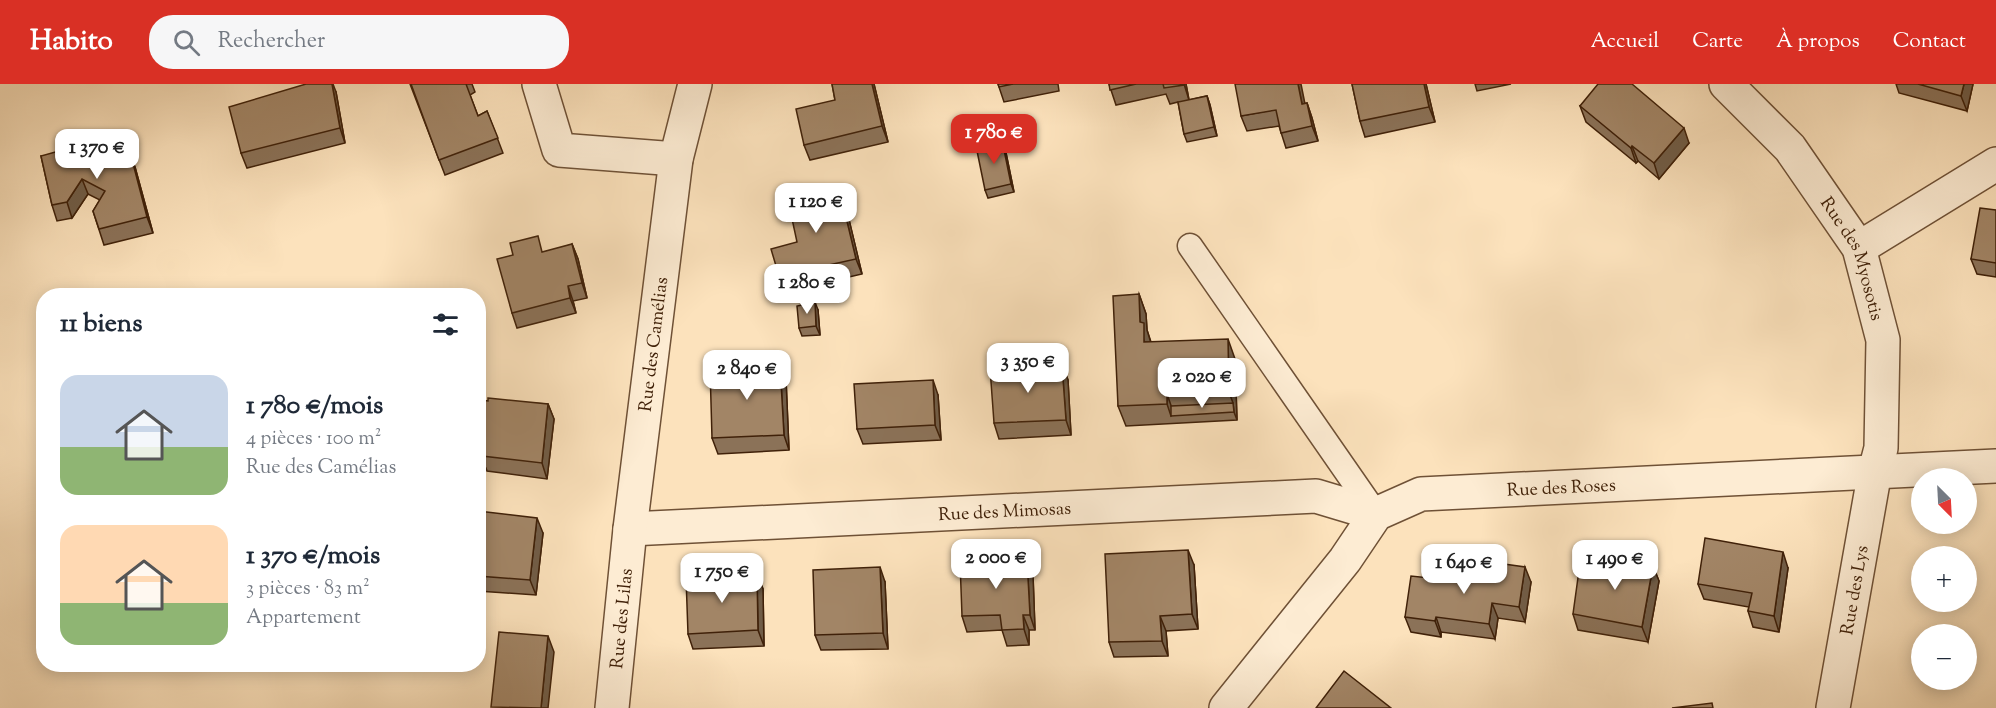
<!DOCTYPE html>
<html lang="fr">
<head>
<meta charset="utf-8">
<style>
	body { margin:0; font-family:"Sorts Mill Goudy",serif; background:#f6f6f7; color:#1f2937; height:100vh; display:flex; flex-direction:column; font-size:22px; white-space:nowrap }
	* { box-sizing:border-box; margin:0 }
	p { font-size:20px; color:#747a83 }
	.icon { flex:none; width:33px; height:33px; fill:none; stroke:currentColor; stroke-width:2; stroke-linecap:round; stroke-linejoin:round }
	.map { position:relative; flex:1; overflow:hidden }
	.side { position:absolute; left:36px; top:204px; width:450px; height:384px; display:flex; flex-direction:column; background:#fff; border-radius:24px; box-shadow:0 3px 15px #0003 }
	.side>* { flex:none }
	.needle { width:39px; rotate:156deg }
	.buttons { position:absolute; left:1911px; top:384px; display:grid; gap:12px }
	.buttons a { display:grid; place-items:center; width:66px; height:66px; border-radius:50%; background:#fff; box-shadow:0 3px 15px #0003; font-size:30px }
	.price { position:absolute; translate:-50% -51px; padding:0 14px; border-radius:12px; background:#fff; color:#222; font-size:20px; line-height:39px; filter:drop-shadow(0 2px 3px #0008) }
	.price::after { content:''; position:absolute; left:50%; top:36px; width:18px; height:14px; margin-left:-9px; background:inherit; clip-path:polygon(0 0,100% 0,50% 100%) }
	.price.active { background:#d93025; color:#fff }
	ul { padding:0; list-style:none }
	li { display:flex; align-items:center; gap:18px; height:150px; padding:0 24px }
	li span { display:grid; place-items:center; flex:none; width:168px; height:120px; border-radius:18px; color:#555 }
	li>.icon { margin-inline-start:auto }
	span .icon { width:72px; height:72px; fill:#fffc; stroke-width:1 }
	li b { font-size:26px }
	h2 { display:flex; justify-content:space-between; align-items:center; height:72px; padding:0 24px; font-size:26px }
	header { display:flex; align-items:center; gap:36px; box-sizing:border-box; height:84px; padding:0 30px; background:#d93025; color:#fff }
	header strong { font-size:28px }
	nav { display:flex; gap:33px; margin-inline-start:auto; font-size:21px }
	.search { width:420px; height:54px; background:#f6f6f7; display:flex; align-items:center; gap:15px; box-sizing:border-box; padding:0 21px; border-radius:24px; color:#747a83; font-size:22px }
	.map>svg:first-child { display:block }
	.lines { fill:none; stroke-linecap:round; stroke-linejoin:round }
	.lane-casing { stroke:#6f5136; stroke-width:27 }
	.street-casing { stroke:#6f5136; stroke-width:36 }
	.lane { stroke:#fdecd3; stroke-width:24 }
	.street { stroke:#fdecd3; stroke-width:33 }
	.wall { fill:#8b7258; stroke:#402109; stroke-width:1.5 }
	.shaded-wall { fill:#715d47; stroke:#402109; stroke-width:1.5 }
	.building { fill:#a28566; stroke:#402109; stroke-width:1.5 }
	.labels { text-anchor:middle; stroke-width:4.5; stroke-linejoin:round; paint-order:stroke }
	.street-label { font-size:18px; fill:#402109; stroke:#fdecd3 }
</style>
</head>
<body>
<header>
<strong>Habito</strong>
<div class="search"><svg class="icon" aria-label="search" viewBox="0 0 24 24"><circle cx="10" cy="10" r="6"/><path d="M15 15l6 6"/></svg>Rechercher</div>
<nav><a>Accueil</a><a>Carte</a><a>À propos</a><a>Contact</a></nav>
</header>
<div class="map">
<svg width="1996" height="624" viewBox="0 0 1996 624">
	<rect width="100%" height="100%" fill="#fce2bc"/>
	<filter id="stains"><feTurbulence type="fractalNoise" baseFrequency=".00333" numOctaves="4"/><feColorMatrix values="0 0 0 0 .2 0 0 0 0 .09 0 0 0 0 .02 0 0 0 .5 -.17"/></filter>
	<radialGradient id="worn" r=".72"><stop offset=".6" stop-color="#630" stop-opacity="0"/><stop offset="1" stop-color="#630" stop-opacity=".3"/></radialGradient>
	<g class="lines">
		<g class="lane-casing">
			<polyline id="lane" points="1190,162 1376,430"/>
		</g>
		<g class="street-casing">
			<g id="street">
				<polyline points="539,0 559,66 676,75"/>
				<path id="s1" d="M 1726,0 L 1790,64 L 1859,164 L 1883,256 L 1881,364 L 1875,387 L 1833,624"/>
				<polyline points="1859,164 1996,80"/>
				<path id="s2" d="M 630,445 L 1316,412 L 1376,430"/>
				<path id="s3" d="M 612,624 L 630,445 L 676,75 L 695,0"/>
				<path id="s4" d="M 1226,624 L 1345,476 L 1376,430 L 1421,410 L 1996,382"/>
			</g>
		</g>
		<use href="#lane" class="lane"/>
		<use href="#street" class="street"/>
	</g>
	<g class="wall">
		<polygon points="410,0 472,0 475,8 470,11 478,32 487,27 503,69 445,91"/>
		<polygon points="832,0 874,0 888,58 810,76 804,61 835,16"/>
		<polygon points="998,0 1058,0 1059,7 1004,18"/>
		<polygon points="1109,0 1186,0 1189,16 1207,12 1210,21 1217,52 1187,58 1184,50 1178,18 1170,20 1166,10 1116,21"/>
		<polygon points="1352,0 1426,0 1435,38 1365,53 1360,37"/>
		<polygon points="1475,0 1511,0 1477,7"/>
		<polygon points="1896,0 1973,0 1967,27 1899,9"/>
		<polygon points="336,8 345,59 247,84 241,69"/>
		<polygon points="1307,19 1312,34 1318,57 1286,64 1279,42 1247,47 1241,32"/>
		<polygon points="1580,22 1689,59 1659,95 1638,77 1636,79 1586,38"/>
		<polygon points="1005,64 1014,108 988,114 985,106"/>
		<polygon points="41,72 135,83 153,149 104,161 93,127 100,116 88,110 72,134 57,137 52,121"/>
		<polygon points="845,119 862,190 784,208 779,192 797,158"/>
		<polygon points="1996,126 1996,193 1977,190 1971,175"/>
		<polygon points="572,160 578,175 587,214 573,217 576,229 517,244 512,229"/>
		<polygon points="1139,210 1146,230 1147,246 1151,258 1235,275 1237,336 1126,342 1118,322"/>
		<polygon points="818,226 820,251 802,252 799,244"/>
		<polygon points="780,280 786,295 789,366 718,370 712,354"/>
		<polygon points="1062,281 1068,296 1071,351 999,355 994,339"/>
		<polygon points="938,311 941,356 863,360 857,345"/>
		<polygon points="478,316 488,317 548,320 554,335 547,395 487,387 486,384 478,383"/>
		<polygon points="478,427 543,449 536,511 478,507"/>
		<polygon points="1027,475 1033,491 1035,546 1029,546 1029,561 1007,562 1002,546 967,548 962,532"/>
		<polygon points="1194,481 1198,545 1166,547 1168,572 1114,573 1109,558"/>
		<polygon points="1653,482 1659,497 1648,558 1578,546 1573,530"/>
		<polygon points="1788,484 1779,548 1753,543 1748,527 1749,523 1704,515 1698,500"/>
		<polygon points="757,490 763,505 764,562 693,565 688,550"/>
		<polygon points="1439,495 1531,498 1525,538 1498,534 1495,555 1441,548 1441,553 1411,548 1405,533"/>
		<polygon points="885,498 888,565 821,566 815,551"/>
	</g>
	<g class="shaded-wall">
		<polygon points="332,0 333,0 336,8 345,59 340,44"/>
		<polygon points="872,0 874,0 888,58 882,42"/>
		<polygon points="1184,0 1186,0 1189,16"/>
		<polygon points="1298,0 1301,0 1308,35 1302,20"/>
		<polygon points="1424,0 1426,0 1435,38 1429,23"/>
		<polygon points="1964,0 1973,0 1967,27 1961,12"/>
		<polygon points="1207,12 1210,21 1217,52 1214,43"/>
		<polygon points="1307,19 1312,34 1318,57 1312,42"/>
		<polygon points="1684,44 1689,59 1659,95 1654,79"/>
		<polygon points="1002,56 1005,64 1014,108 1011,100"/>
		<polygon points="1632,62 1638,77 1636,79 1631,64"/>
		<polygon points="130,68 135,83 153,149 147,133"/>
		<polygon points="82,95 88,110 72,134 67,118"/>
		<polygon points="839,104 845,119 862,190 856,175"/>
		<polygon points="572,160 578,175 587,214 582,199"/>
		<polygon points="568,202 573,217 576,229 570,214"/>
		<polygon points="1139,210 1146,230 1147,246 1151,259 1144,258 1140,238"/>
		<polygon points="815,218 818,226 820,251 816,242"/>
		<polygon points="1228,255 1235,275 1237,336 1234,328 1233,319 1229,308"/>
		<polygon points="780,280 786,295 789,366 784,351"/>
		<polygon points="1062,281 1068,296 1071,351 1066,336"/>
		<polygon points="933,296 938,311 941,356 935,341"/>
		<polygon points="1167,310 1174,330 1171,332 1167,320"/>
		<polygon points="548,320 554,335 547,395 542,379"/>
		<polygon points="537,434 543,449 536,511 530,496"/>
		<polygon points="1188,466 1194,481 1198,545 1192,530"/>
		<polygon points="1783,468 1788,484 1779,548 1774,532"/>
		<polygon points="1027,475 1033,491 1035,546 1030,531"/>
		<polygon points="1653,482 1659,497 1648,558 1642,543"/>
		<polygon points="880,483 885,498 888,565 883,549"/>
		<polygon points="1525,483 1531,498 1525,538 1519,523"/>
		<polygon points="757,490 763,505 764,562 758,546"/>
		<polygon points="1492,519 1498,534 1495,555 1489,540"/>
		<polygon points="1023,531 1029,546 1029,561 1024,545"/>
		<polygon points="1160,532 1166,547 1168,572 1162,557"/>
		<polygon points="1436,533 1441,548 1441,553 1435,537"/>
		<polygon points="548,552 554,568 548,624 541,624"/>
	</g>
	<g class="building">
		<polygon points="306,0 332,0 340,44 241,69 229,23"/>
		<polygon points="411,0 466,0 478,32 487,27 498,54 439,76"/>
		<polygon points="832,0 872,0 882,42 804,61 796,25 835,16"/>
		<polygon points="998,0 1013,0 999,3"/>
		<polygon points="1109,0 1136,0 1110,6"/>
		<polygon points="1163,0 1184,0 1184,1 1164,4"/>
		<polygon points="1235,0 1298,0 1302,20 1307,19 1312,42 1281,49 1276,26 1241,32"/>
		<polygon points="1352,0 1424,0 1429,23 1360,37"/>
		<polygon points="1598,0 1632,0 1684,44 1654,79 1632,62 1631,64 1580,22"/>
		<polygon points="1918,0 1964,0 1961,12"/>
		<polygon points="1207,12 1214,43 1184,50 1178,18"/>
		<polygon points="109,53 130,68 147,133 99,145 93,127 105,107 82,95 67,118 52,121 41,72"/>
		<polygon points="1002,56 1011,100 985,106 976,62"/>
		<polygon points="839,104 856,175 779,192 771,165 797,158 788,116"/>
		<polygon points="1980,124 1996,126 1996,179 1971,175"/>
		<polygon points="538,152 542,168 572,160 582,199 568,202 570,214 512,229 497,175 513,171 510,159"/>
		<polygon points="1139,210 1140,238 1144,239 1144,258 1228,255 1229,308 1167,310 1167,320 1118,322 1113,212"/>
		<polygon points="815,218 816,242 799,244 797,222"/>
		<polygon points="780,280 784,351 712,354 710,283"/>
		<polygon points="1062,281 1066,336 994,339 990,284"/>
		<polygon points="933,296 935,341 857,345 854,300"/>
		<polygon points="488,314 548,320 542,379 482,372 481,369 478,369 478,316 488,317"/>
		<polygon points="1233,319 1234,328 1171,332 1171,322"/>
		<polygon points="478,427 537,434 530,496 478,492"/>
		<polygon points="1705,454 1783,468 1774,532 1748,527 1752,509 1698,500"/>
		<polygon points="1188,466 1192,530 1160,532 1162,557 1109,558 1105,470"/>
		<polygon points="1632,470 1646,471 1653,482 1642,543 1573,530 1580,479 1622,485 1623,476"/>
		<polygon points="1027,475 1030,531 1023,531 1024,545 1002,546 1000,531 962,532 960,477"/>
		<polygon points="1504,480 1525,483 1519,523 1492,519 1489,540 1436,533 1435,537 1405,533 1411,492 1439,495 1440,485 1501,493"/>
		<polygon points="880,483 883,549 815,551 813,486"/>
		<polygon points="757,490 758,546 688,550 686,493"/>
		<polygon points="499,548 548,552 541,624 491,623"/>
		<polygon points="1344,587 1391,624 1316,624"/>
		<polygon points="1712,619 1713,624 1672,624"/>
	</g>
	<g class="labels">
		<g class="street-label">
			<text dy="6" stroke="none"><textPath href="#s1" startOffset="219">Rue des Myosotis</textPath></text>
			<text dy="6" stroke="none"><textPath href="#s3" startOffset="366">Rue des Camélias</textPath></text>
			<text dy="6" stroke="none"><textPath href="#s4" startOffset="435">Rue des Roses</textPath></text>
			<text dy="6" stroke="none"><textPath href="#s2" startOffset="375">Rue des Mimosas</textPath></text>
			<text transform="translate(1854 506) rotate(-80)" y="6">Rue des Lys</text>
			<text dy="6" stroke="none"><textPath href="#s3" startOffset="90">Rue des Lilas</textPath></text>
		</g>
	</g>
	<rect width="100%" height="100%" filter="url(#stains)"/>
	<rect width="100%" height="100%" fill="url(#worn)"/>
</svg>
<div class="buttons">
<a><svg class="needle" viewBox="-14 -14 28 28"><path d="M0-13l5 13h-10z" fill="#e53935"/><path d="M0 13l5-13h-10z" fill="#747a83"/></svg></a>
<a>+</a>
<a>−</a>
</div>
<b class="price active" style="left:994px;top:81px">1 780 €</b>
<b class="price" style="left:97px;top:96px">1 370 €</b>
<b class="price" style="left:816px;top:150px">1 120 €</b>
<b class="price" style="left:807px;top:231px">1 280 €</b>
<b class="price" style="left:1028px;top:310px">3 350 €</b>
<b class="price" style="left:747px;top:317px">2 840 €</b>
<b class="price" style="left:1202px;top:325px">2 020 €</b>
<b class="price" style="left:996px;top:506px">2 000 €</b>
<b class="price" style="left:1615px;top:507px">1 490 €</b>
<b class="price" style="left:1464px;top:511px">1 640 €</b>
<b class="price" style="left:722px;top:520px">1 750 €</b>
<section class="side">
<h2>11 biens<svg class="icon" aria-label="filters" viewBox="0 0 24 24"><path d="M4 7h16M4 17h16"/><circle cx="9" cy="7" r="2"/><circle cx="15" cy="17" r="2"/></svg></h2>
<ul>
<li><span style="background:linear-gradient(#c9d6e8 60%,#8fb573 0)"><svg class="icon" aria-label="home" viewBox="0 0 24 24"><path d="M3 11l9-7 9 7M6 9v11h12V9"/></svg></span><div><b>1 780 €/mois</b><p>4 pièces · 100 m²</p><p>Rue des Camélias</p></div></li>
<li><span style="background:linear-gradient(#ffd9b3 65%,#8fb573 0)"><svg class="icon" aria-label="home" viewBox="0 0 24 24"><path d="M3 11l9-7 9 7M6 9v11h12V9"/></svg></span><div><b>1 370 €/mois</b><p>3 pièces · 83 m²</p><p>Appartement</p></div></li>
</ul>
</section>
</div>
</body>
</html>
